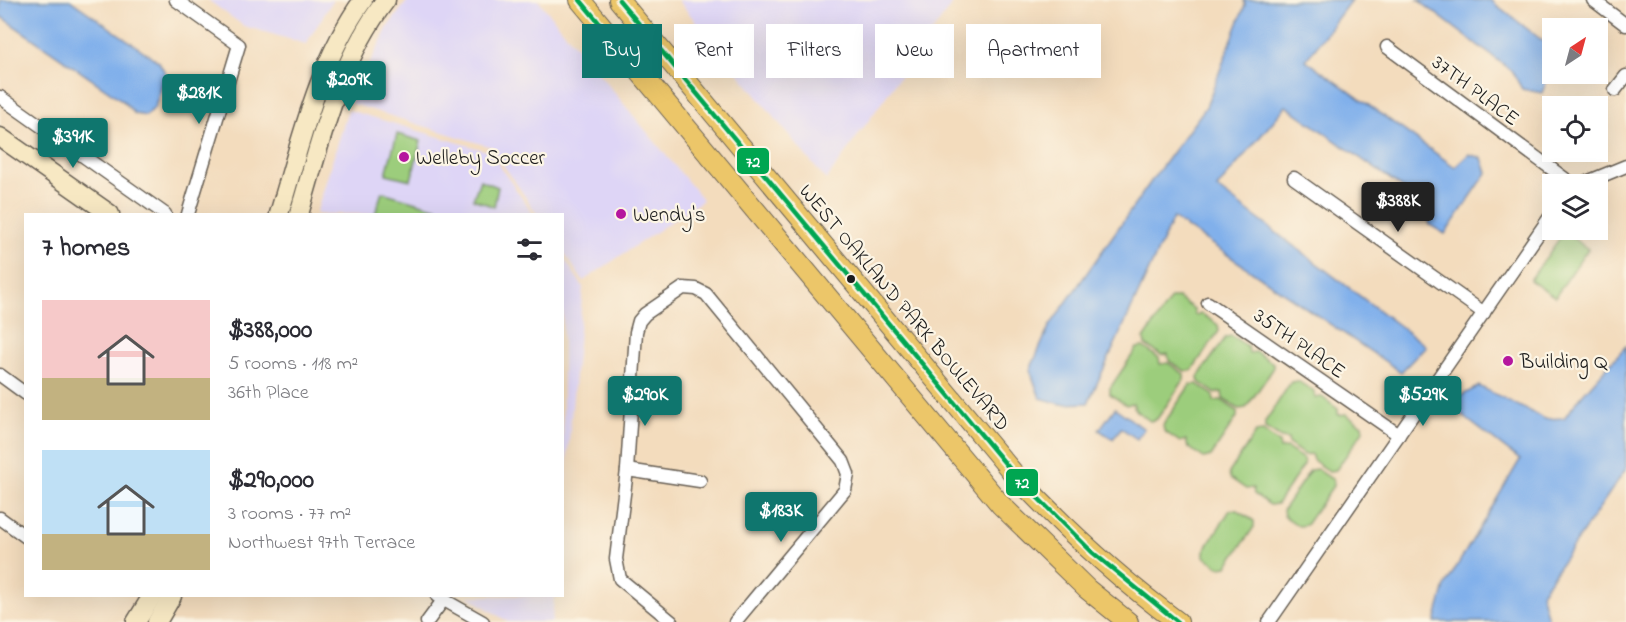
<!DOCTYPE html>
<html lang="en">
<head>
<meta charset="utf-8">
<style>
	body { margin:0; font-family:"Indie Flower",sans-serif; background:#f2f2f3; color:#2b2b33; height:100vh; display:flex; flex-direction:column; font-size:22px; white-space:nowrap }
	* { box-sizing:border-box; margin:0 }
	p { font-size:20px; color:#7c7c81 }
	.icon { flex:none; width:33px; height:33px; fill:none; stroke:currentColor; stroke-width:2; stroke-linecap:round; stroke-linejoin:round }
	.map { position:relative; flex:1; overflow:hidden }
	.sheet { position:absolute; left:24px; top:213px; width:540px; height:384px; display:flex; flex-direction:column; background:#fff; border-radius:0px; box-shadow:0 6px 24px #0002 }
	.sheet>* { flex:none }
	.banner { position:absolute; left:582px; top:24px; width:570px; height:54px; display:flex; gap:12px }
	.needle { width:39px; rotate:36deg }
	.tools { position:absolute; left:1542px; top:18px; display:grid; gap:12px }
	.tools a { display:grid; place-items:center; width:66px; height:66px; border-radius:0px; background:#fff; box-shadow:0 6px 24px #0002; font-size:30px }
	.price { position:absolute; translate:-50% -51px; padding:0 14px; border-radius:6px; background:#0f766e; color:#fff; font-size:20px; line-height:39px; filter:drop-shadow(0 2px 3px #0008) }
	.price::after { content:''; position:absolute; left:50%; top:36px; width:18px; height:14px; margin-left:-9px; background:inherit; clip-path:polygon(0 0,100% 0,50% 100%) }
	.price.on { background:#222; color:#fff }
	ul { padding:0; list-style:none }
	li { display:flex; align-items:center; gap:18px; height:150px; padding:0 18px }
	li span { display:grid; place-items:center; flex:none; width:168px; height:120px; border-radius:0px; color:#555 }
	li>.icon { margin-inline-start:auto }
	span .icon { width:72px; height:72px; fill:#fffc; stroke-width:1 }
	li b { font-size:26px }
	h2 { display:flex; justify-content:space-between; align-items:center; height:72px; padding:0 18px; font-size:26px }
	.tag { padding:0 21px; border-radius:0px; background:#fff; box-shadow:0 6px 24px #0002; font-size:21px; line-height:54px }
	.tag.on { background:#0f766e; color:#fff }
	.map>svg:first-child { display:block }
	.built { fill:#ded5f6 }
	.green { fill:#9ccd7c; stroke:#5c744c; stroke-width:1.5 }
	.water { fill:#81b0eb; stroke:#4e6684; stroke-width:1.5 }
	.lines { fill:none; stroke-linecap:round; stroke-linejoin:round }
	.street-casing { stroke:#675f54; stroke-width:15 }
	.secondary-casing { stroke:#675f54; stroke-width:21 }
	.primary-casing { stroke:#675f54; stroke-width:22 }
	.street { stroke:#fff; stroke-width:12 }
	.secondary { stroke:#f7e8c3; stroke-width:18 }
	.primary { stroke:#ecc669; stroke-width:20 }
	.bus-1-casing { stroke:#fcf5e5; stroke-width:9 }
	.bus-1 { stroke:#00a651; stroke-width:4.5 }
	.poi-dot { fill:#b5179e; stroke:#fcf5e5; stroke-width:2 }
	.bus-dot { fill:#1c1c1c; stroke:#fcf5e5; stroke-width:2 }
	.labels { text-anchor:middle; stroke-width:4.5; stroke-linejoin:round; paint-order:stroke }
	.street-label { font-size:21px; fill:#1c1c1c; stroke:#fcf5e5 }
	.poi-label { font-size:21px; fill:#1c1c1c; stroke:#fcf5e5; text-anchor:start }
	.line-badge { stroke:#fcf5e5; stroke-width:2 }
	.badge-label { font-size:16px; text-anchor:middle; font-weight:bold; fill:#fff }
</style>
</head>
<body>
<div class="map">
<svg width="1626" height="622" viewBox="0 0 1626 622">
	<rect width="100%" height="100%" fill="#fcf5e5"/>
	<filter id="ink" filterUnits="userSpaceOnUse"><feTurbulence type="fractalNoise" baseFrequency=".0167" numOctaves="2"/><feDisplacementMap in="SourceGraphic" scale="12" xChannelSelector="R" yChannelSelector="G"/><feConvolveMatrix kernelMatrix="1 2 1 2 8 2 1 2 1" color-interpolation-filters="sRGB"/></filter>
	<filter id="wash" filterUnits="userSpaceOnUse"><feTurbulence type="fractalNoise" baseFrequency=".008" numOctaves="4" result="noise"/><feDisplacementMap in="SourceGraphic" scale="24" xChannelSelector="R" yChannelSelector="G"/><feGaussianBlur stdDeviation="1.35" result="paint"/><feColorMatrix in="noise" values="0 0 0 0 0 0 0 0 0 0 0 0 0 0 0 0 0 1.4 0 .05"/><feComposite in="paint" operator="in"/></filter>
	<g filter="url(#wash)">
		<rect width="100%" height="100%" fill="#f3dcbd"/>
		<g class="built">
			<polygon points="208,0 333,0 306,44 244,26"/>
			<polygon points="408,0 538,0 703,200 583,281 563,251 562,214 537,214 491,147 350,103 389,25"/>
			<polygon points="678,0 955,0 826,180"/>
			<polygon points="348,110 490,152 533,214 316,214"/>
			<polygon points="563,257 583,287 563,506"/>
			<polygon points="468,596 554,596 552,622 508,622"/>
		</g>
		<g class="green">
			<polygon points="397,134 421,141 411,180 386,174"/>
			<polygon points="480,180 498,187 494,207 473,199"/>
			<polygon points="382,192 444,210 443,214 375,214"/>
			<polygon points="1564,232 1588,249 1555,297 1530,280"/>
			<polygon points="1171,298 1178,298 1194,309 1195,315 1202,314 1218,325 1219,331 1192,370 1185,371 1169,361 1168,354 1161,355 1145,345 1144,339"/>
			<polygon points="1232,336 1248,347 1249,353 1256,352 1273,363 1273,369 1246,408 1239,409 1223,399 1222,392 1215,393 1199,382 1198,377 1226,337"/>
			<polygon points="1143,347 1159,358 1160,364 1168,363 1184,374 1184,380 1157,419 1150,421 1135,410 1133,403 1126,405 1110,394 1110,388 1137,348"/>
			<polygon points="1298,381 1314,392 1315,398 1322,397 1338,409 1338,415 1346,414 1362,425 1363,431 1336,470 1329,471 1313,460 1311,454 1304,455 1289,444 1288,439 1281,438 1265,428 1265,422 1291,382"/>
			<polygon points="1197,384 1213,395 1214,401 1221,400 1237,411 1237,417 1211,456 1204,458 1188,447 1186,440 1180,442 1164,431 1163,425 1190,385"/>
			<polygon points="1263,431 1279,443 1280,449 1287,448 1303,459 1304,465 1277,504 1270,505 1254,494 1253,488 1246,489 1230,478 1229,473 1256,432"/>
			<polygon points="1317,469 1333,480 1333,486 1306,525 1299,526 1284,516 1283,510 1310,470"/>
			<polygon points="1230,510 1237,510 1254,521 1254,527 1227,566 1220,567 1204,556 1204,551"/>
		</g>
		<g class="water">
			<polygon points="0,0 70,0 159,62 166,74 155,107 146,116 135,114 123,101 0,16"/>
			<polygon points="1244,0 1351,0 1306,60 1455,167 1469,154 1482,158 1487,173 1445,234 1430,225 1424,203 1286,106 1217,188 1426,346 1401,372 1173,218 1088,403 1061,404 1040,398 1030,370 1049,327 1152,180 1206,107 1245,5"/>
			<polygon points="1418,0 1490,0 1552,48 1552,68 1542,93 1522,89 1512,71"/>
			<polygon points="1626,346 1626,469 1541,593 1549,622 1435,622 1445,586 1520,460 1459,413 1459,397 1479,386 1545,419 1564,418 1582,395"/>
			<polygon points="1115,408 1144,429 1137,439 1121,428 1113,439 1099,430"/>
		</g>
	</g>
	<g filter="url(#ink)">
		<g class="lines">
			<g class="street-casing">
				<g id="street">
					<polyline points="176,0 239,45 188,214"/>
					<polyline points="1593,0 1626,25"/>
					<polyline points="1387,47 1572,184"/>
					<polyline points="1615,90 1626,76"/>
					<polyline points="0,97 165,214"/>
					<polyline points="1294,178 1484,313"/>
					<polyline points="1582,184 1626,166"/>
					<polyline points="1208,303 1399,435"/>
					<polyline points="0,375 26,394"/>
					<polyline points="627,470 700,481"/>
					<polyline points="0,518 26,537"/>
					<polyline points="437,596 483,622"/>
					<polyline points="427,622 444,599"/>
					<polyline points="672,622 620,579 616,559 627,470 636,332 639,321 645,314 683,288 696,289 706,294 843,461 848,474 845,490 735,622"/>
					<polyline points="1269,622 1552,214"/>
				</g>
			</g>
			<g class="secondary-casing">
				<g id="secondary">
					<polyline points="0,137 110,214"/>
					<path d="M 279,214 C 301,141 318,63 363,0"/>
					<path d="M 299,214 C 321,140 338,63 386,0"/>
					<polyline points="136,622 152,596"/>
					<polyline points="157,622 172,596"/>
				</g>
			</g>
			<g class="primary-casing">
				<g id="primary">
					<polyline points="580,0 1001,505 1087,589 1128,622"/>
					<path d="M 619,0 L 1014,474 C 1064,528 1118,578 1178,622"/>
				</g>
			</g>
			<use href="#street" class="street"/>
			<use href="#secondary" class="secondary"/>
			<use href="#primary" class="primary"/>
			<g class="bus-1-casing">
				<g id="bus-1">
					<polyline points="580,0 631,61"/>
					<polyline points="619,0 1014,474 1092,552 1178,622"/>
				</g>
			</g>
			<use href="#bus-1" class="bus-1"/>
		</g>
	</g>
	<g class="poi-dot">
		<circle cx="404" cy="157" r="6"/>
		<circle cx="621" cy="214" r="6"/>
		<circle cx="1508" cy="361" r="6"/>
	</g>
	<circle class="bus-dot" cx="851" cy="279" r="5"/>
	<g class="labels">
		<g class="street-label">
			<text transform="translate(1476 90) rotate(37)" y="7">37TH PLACE</text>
			<text transform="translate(905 307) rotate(50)" y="7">WEST OAKLAND PARK BOULEVARD</text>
			<text transform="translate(1300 343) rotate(35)" y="7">35TH PLACE</text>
		</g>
		<g class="poi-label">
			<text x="416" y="164">Welleby Soccer</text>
			<text x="633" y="221">Wendy's</text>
			<text x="1520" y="368">Building Q</text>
		</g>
	</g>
	<g class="line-badge">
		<rect x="736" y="147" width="34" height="28" rx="6" fill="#00a651"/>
		<rect x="1005" y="468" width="34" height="29" rx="6" fill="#00a651"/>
	</g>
	<g class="badge-label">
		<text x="753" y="167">72</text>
		<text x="1022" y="488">72</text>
	</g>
</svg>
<div class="tools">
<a><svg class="needle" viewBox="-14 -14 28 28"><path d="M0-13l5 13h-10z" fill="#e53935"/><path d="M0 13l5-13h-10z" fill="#7c7c81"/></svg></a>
<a><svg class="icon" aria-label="locate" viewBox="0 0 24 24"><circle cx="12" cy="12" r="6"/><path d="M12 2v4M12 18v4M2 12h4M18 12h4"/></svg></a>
<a><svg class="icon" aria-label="layers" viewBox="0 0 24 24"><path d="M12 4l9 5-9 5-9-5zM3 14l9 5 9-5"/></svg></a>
</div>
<b class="price" style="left:349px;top:112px">$209K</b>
<b class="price" style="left:199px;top:125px">$281K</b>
<b class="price" style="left:73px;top:169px">$391K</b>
<b class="price on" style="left:1398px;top:233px">$388K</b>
<b class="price" style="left:645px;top:427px">$290K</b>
<b class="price" style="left:1423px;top:427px">$529K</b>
<b class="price" style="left:781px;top:543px">$183K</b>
<div class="banner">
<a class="tag on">Buy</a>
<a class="tag">Rent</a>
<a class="tag">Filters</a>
<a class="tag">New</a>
<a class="tag">Apartment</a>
</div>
<section class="sheet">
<h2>7 homes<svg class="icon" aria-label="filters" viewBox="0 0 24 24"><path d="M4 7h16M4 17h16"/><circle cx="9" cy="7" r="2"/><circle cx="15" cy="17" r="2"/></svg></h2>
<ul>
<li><span style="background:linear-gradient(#f6c9c9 65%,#c2b280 0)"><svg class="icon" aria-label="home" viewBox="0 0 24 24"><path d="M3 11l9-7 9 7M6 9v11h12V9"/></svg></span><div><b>$388,000</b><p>5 rooms · 118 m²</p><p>36th Place</p></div></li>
<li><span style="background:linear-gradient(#bfe0f5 70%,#c2b280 0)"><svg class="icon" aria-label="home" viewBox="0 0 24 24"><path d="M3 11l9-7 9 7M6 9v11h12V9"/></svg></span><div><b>$290,000</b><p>3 rooms · 77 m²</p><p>Northwest 97th Terrace</p></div></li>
</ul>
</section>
</div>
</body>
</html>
